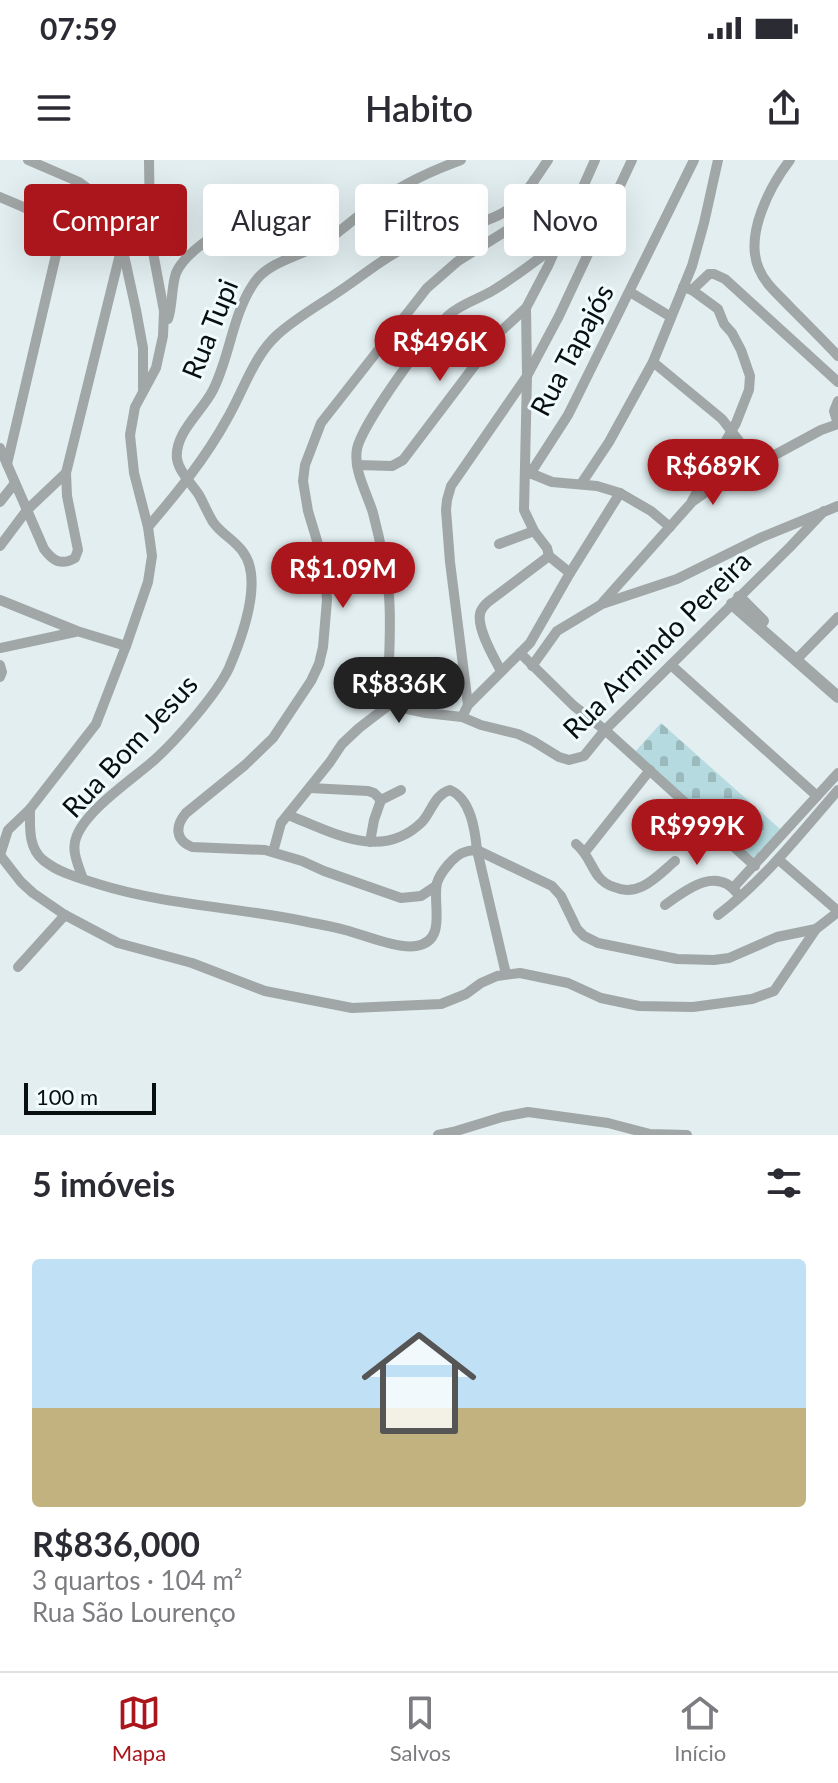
<!DOCTYPE html>
<html lang="pt">
<head>
<meta charset="utf-8">
<style>
	body { margin:0; font-family:Lato,sans-serif; background:#f2f2f3; color:#2b2b33; height:100vh; display:flex; flex-direction:column; font-size:30px; white-space:nowrap }
	* { box-sizing:border-box; margin:0 }
	p { font-size:26px; color:#7c7c81 }
	.icon { flex:none; width:44px; height:44px; fill:none; stroke:currentColor; stroke-width:2; stroke-linecap:round; stroke-linejoin:round }
	.map { position:relative; height:975px; overflow:hidden }
	.panel { display:flex; flex-direction:column; background:#fff; flex:1 }
	.panel>* { flex:none }
	.banner { position:absolute; left:24px; top:24px; width:790px; height:72px; display:flex; gap:16px }
	.scale { position:absolute; left:24px; bottom:20px; width:132px; box-sizing:border-box; padding-left:8px; border:4px solid #090e0e; border-top:0; font-size:22px; line-height:28px; white-space:nowrap; color:#090e0e; -webkit-text-stroke:6px #effbfd; paint-order:stroke }
	.price { position:absolute; translate:-50% -68px; padding:0 18px; border-radius:28px; background:#aa161b; color:#fff; font-size:26px; line-height:52px; filter:drop-shadow(0 2px 4px #0008) }
	.price::after { content:''; position:absolute; left:50%; top:48px; width:24px; height:18px; margin-left:-12px; background:inherit; clip-path:polygon(0 0,100% 0,50% 100%) }
	.price.active { background:#222; color:#fff }
	ul { padding:0; list-style:none }
	li { display:grid; align-content:center; gap:16px; height:424px; padding:0 32px }
	li span { display:grid; place-items:center; height:248px; border-radius:8px; color:#555 }
	li>.icon { margin-inline-start:auto }
	span .icon { width:144px; height:144px; fill:#fffc; stroke-width:1 }
	li b { font-size:34px }
	h2 { display:flex; justify-content:space-between; align-items:center; height:96px; padding:0 32px; font-size:34px }
	.tag { padding:0 28px; border-radius:8px; background:#fff; box-shadow:0 8px 32px #0002; font-size:28px; line-height:72px }
	.tag.active { background:#aa161b; color:#fff }
	.status { display:flex; justify-content:space-between; align-items:center; height:56px; padding:0 40px; background:#fff; direction:ltr }
	.status svg { height:22px; fill:currentColor }
	header { display:flex; justify-content:space-between; align-items:center; height:104px; padding:0 32px; background:#fff; font-size:36px; font-weight:600 }
	.dock { display:flex; justify-content:space-around; align-items:center; height:112px; border-top:2px solid #e1e1e2; background:#fff; font-size:22px; color:#7c7c81 }
	.dock a { display:grid; justify-items:center; gap:4px }
	.dock .active { color:#aa161b }
	.map>svg:first-child { display:block }
	.cemetery { fill:url(#cemetery-stones) }
	.lines { fill:none; stroke-linecap:round; stroke-linejoin:round }
	.minor { stroke:#a1a6a7; stroke-width:10 }
	.tertiary { stroke:#a1a6a7; stroke-width:12 }
	.labels { text-anchor:middle; stroke-width:6; stroke-linejoin:round; paint-order:stroke }
	.street-label { font-size:28px; fill:#090e0e; stroke:#effbfd }
</style>
</head>
<body>
<div class="status"><b>07:59</b><svg viewBox="0 0 49 12"><path d="M0 12V9h3v3zM5 12V6h3v6zM10 12V3h3v9zM15 12V0h3v12zM26 1h20v11H26zM47 4h2v5h-2z"/></svg></div>
<header><svg class="icon" aria-label="menu" viewBox="0 0 24 24"><path d="M4 6h16M4 12h16M4 18h16"/></svg>Habito<svg class="icon" aria-label="share" viewBox="0 0 24 24"><path d="M12 15V3M7 8l5-5 5 5M5 13v7h14v-7"/></svg></header>
<div class="map">
<svg width="838" height="975" viewBox="0 0 838 975">
	<defs>
		<pattern id="cemetery-stones" width="16" height="16" patternUnits="userSpaceOnUse" patternTransform="scale(2)"><rect width="16" height="16" fill="#b5dadf"/><path d="M2 7V4a2 2 0 0 1 4 0v3zM10 15v-3a2 2 0 0 1 4 0v3z" fill="#9ababe"/></pattern>
	</defs>
	<rect width="100%" height="100%" fill="#e2eef0"/>
	<polygon class="cemetery" points="661,563 780,669 753,699 634,593"/>
	<g class="lines">
		<g class="minor">
			<polyline points="28,0 79,22 94,33 106,47 122,86 136,150 143,188 143,229"/>
			<polyline points="149,0 150,68 152,87 164,151 163,176 156,208 135,247 130,275 134,313 148,367 152,396 148,422 126,486 96,564 30,649 8,670 0,695 21,722 33,733 65,755 118,783 192,803 265,831 352,848 441,844 466,834 481,823 497,816 520,813 568,823 601,838 639,846 693,847 752,839 774,831 816,769"/>
			<path d="M 790,0 C 770,26 744,75 759,109 C 765,124 779,135 790,147 C 806,163 822,179 838,196"/>
			<path d="M 0,37 C 22,47 55,56 59,82 L 7,304"/>
			<polyline points="683,127 692,130 718,149 724,164 732,173 741,190 750,216 749,230 736,263 692,341"/>
			<polyline points="692,130 709,114 714,114 725,119 838,222"/>
			<polyline points="630,132 671,157"/>
			<path d="M 168,159 C 173,144 171,128 176,113 C 185,92 217,74 235,61"/>
			<polyline points="653,202 722,259 756,303"/>
			<polyline points="838,264 834,251 838,241"/>
			<path d="M 0,288 L 44,389 C 53,401 61,406 75,398 L 78,390 L 67,336 L 66,313 L 122,86"/>
			<polyline points="357,305 392,306 403,300 500,172 526,148"/>
			<polyline points="530,314 568,255 578,235 694,0"/>
			<polyline points="581,324 609,282 653,202 692,106 704,63 718,0"/>
			<polyline points="620,333 651,351 670,367"/>
			<polyline points="0,342 15,323"/>
			<path d="M 148,367 C 177,333 205,299 227,259 C 243,232 253,197 277,175 C 298,156 323,143 347,126 C 370,110 392,92 419,81 C 446,70 495,64 515,44 C 528,31 538,15 548,0"/>
			<polyline points="499,384 534,371"/>
			<polyline points="0,386 27,350 66,313"/>
			<polyline points="570,413 549,396 547,388 534,371 524,350 527,216 526,148 548,106 595,0"/>
			<polyline points="0,440 77,471 126,486"/>
			<polyline points="603,442 692,342 731,314 771,297 821,270 838,264"/>
			<polyline points="0,488 75,472"/>
			<polyline points="520,493 574,546 605,570 755,706"/>
			<polyline points="796,500 838,457"/>
			<polyline points="0,505 2,512 0,517"/>
			<polyline points="671,505 817,636"/>
			<polyline points="532,506 557,471 602,444 677,419 760,378 838,346"/>
			<path d="M 501,511 C 494,498 477,469 480,454 C 481,448 484,446 488,442 L 549,396"/>
			<path d="M 389,545 C 387,509 392,472 389,436 C 386,408 380,380 373,353 C 367,333 353,310 357,289 C 362,264 432,166 454,151 C 465,143 480,138 492,131 C 514,118 535,101 556,86"/>
			<polyline points="468,545 450,402 446,350 447,340 451,326 527,216 559,156 632,0"/>
			<polyline points="462,557 481,565 518,574 533,581 559,597 569,600 584,596 605,570 790,387 824,351"/>
			<polyline points="310,628 368,631 374,633 381,640 401,630"/>
			<path d="M 30,649 C 30,667 28,687 43,700 C 59,713 79,718 98,724 C 165,745 235,747 303,761 C 317,764 331,766 345,770 C 364,775 397,789 416,786 C 448,781 432,744 437,723 C 440,713 454,695 465,692 C 466,691 476,690 477,690 L 552,726 L 561,736 L 577,769 L 584,776 L 598,783 L 677,799 L 714,800 L 729,798 L 777,777 L 816,769 L 838,752"/>
			<path d="M 288,655 C 332,672 381,702 422,662 C 432,651 434,635 450,630 C 471,639 475,670 477,690 L 506,814"/>
			<polyline points="370,682 374,660 381,640"/>
			<path d="M 576,684 C 587,693 590,704 598,716 C 602,721 607,725 614,727 C 639,738 657,716 675,701"/>
			<polyline points="273,692 281,663 330,602 342,584 359,568 389,545 426,553 462,557 468,545 530,483 570,413 620,333 597,326 552,322 525,311"/>
			<polyline points="585,692 650,610"/>
			<polyline points="779,700 838,751"/>
			<path d="M 83,719 C 79,707 71,691 76,678 C 85,651 130,621 152,602 C 174,583 217,534 229,508 C 241,480 264,420 243,392 C 235,380 221,374 213,362 C 208,354 204,344 199,335 C 192,324 179,312 177,299 C 174,273 202,252 213,230 C 230,197 232,155 254,123 C 269,100 304,96 326,81 C 343,70 358,55 374,44 C 404,24 428,12 461,0"/>
			<path d="M 436,726 L 421,736 L 401,738 L 324,711 L 302,701 L 265,690 L 192,687 C 175,680 175,666 186,653 L 245,605 L 273,578 L 311,521 L 319,504 L 323,487 L 327,440 L 324,404 L 308,351 L 303,321 L 305,305 L 321,263 L 427,128 L 458,101 L 514,66 L 527,48 L 534,20"/>
			<polyline points="733,728 838,613"/>
			<path d="M 665,745 C 686,730 716,706 737,733"/>
			<path d="M 718,755 C 764,720 800,674 838,630"/>
			<polyline points="18,807 65,755"/>
			<polyline points="438,975 453,972 502,957 528,952 608,963 650,974 687,975"/>
		</g>
		<g class="tertiary">
			<polyline points="739,437 763,461"/>
			<polyline points="732,444 838,537"/>
		</g>
	</g>
	<g class="labels">
		<g class="street-label">
			<text transform="translate(210 169) rotate(-68)" y="10">Rua Tupi</text>
			<text transform="translate(572 190) rotate(-62)" y="10">Rua Tapajós</text>
			<text transform="translate(657 485) rotate(-45)" y="10">Rua Armindo Pereira</text>
			<text transform="translate(130 586) rotate(-47)" y="10">Rua Bom Jesus</text>
		</g>
	</g>
</svg>
<div class="scale">100 m</div>
<b class="price" style="left:440px;top:223px">R$496K</b>
<b class="price" style="left:713px;top:347px">R$689K</b>
<b class="price" style="left:343px;top:450px">R$1.09M</b>
<b class="price active" style="left:399px;top:565px">R$836K</b>
<b class="price" style="left:697px;top:707px">R$999K</b>
<div class="banner">
<a class="tag active">Comprar</a>
<a class="tag">Alugar</a>
<a class="tag">Filtros</a>
<a class="tag">Novo</a>
</div>
</div>
<section class="panel">
<h2>5 imóveis<svg class="icon" aria-label="filters" viewBox="0 0 24 24"><path d="M4 7h16M4 17h16"/><circle cx="9" cy="7" r="2"/><circle cx="15" cy="17" r="2"/></svg></h2>
<ul>
<li><span style="background:linear-gradient(#bfe0f5 60%,#c2b280 0)"><svg class="icon" aria-label="home" viewBox="0 0 24 24"><path d="M3 11l9-7 9 7M6 9v11h12V9"/></svg></span><div><b>R$836,000</b><p>3 quartos · 104 m²</p><p>Rua São Lourenço</p></div></li>
</ul>
</section>
<nav class="dock">
<a class="active"><svg class="icon" aria-label="map" viewBox="0 0 24 24"><path d="M3 6l6-2 6 2 6-2v14l-6 2-6-2-6 2zM9 4v14M15 6v14"/></svg>Mapa</a>
<a><svg class="icon" aria-label="saved" viewBox="0 0 24 24"><path d="M7 4h10v16l-5-4-5 4z"/></svg>Salvos</a>
<a><svg class="icon" aria-label="home" viewBox="0 0 24 24"><path d="M3 11l9-7 9 7M6 9v11h12V9"/></svg>Início</a>
</nav>
</body>
</html>
